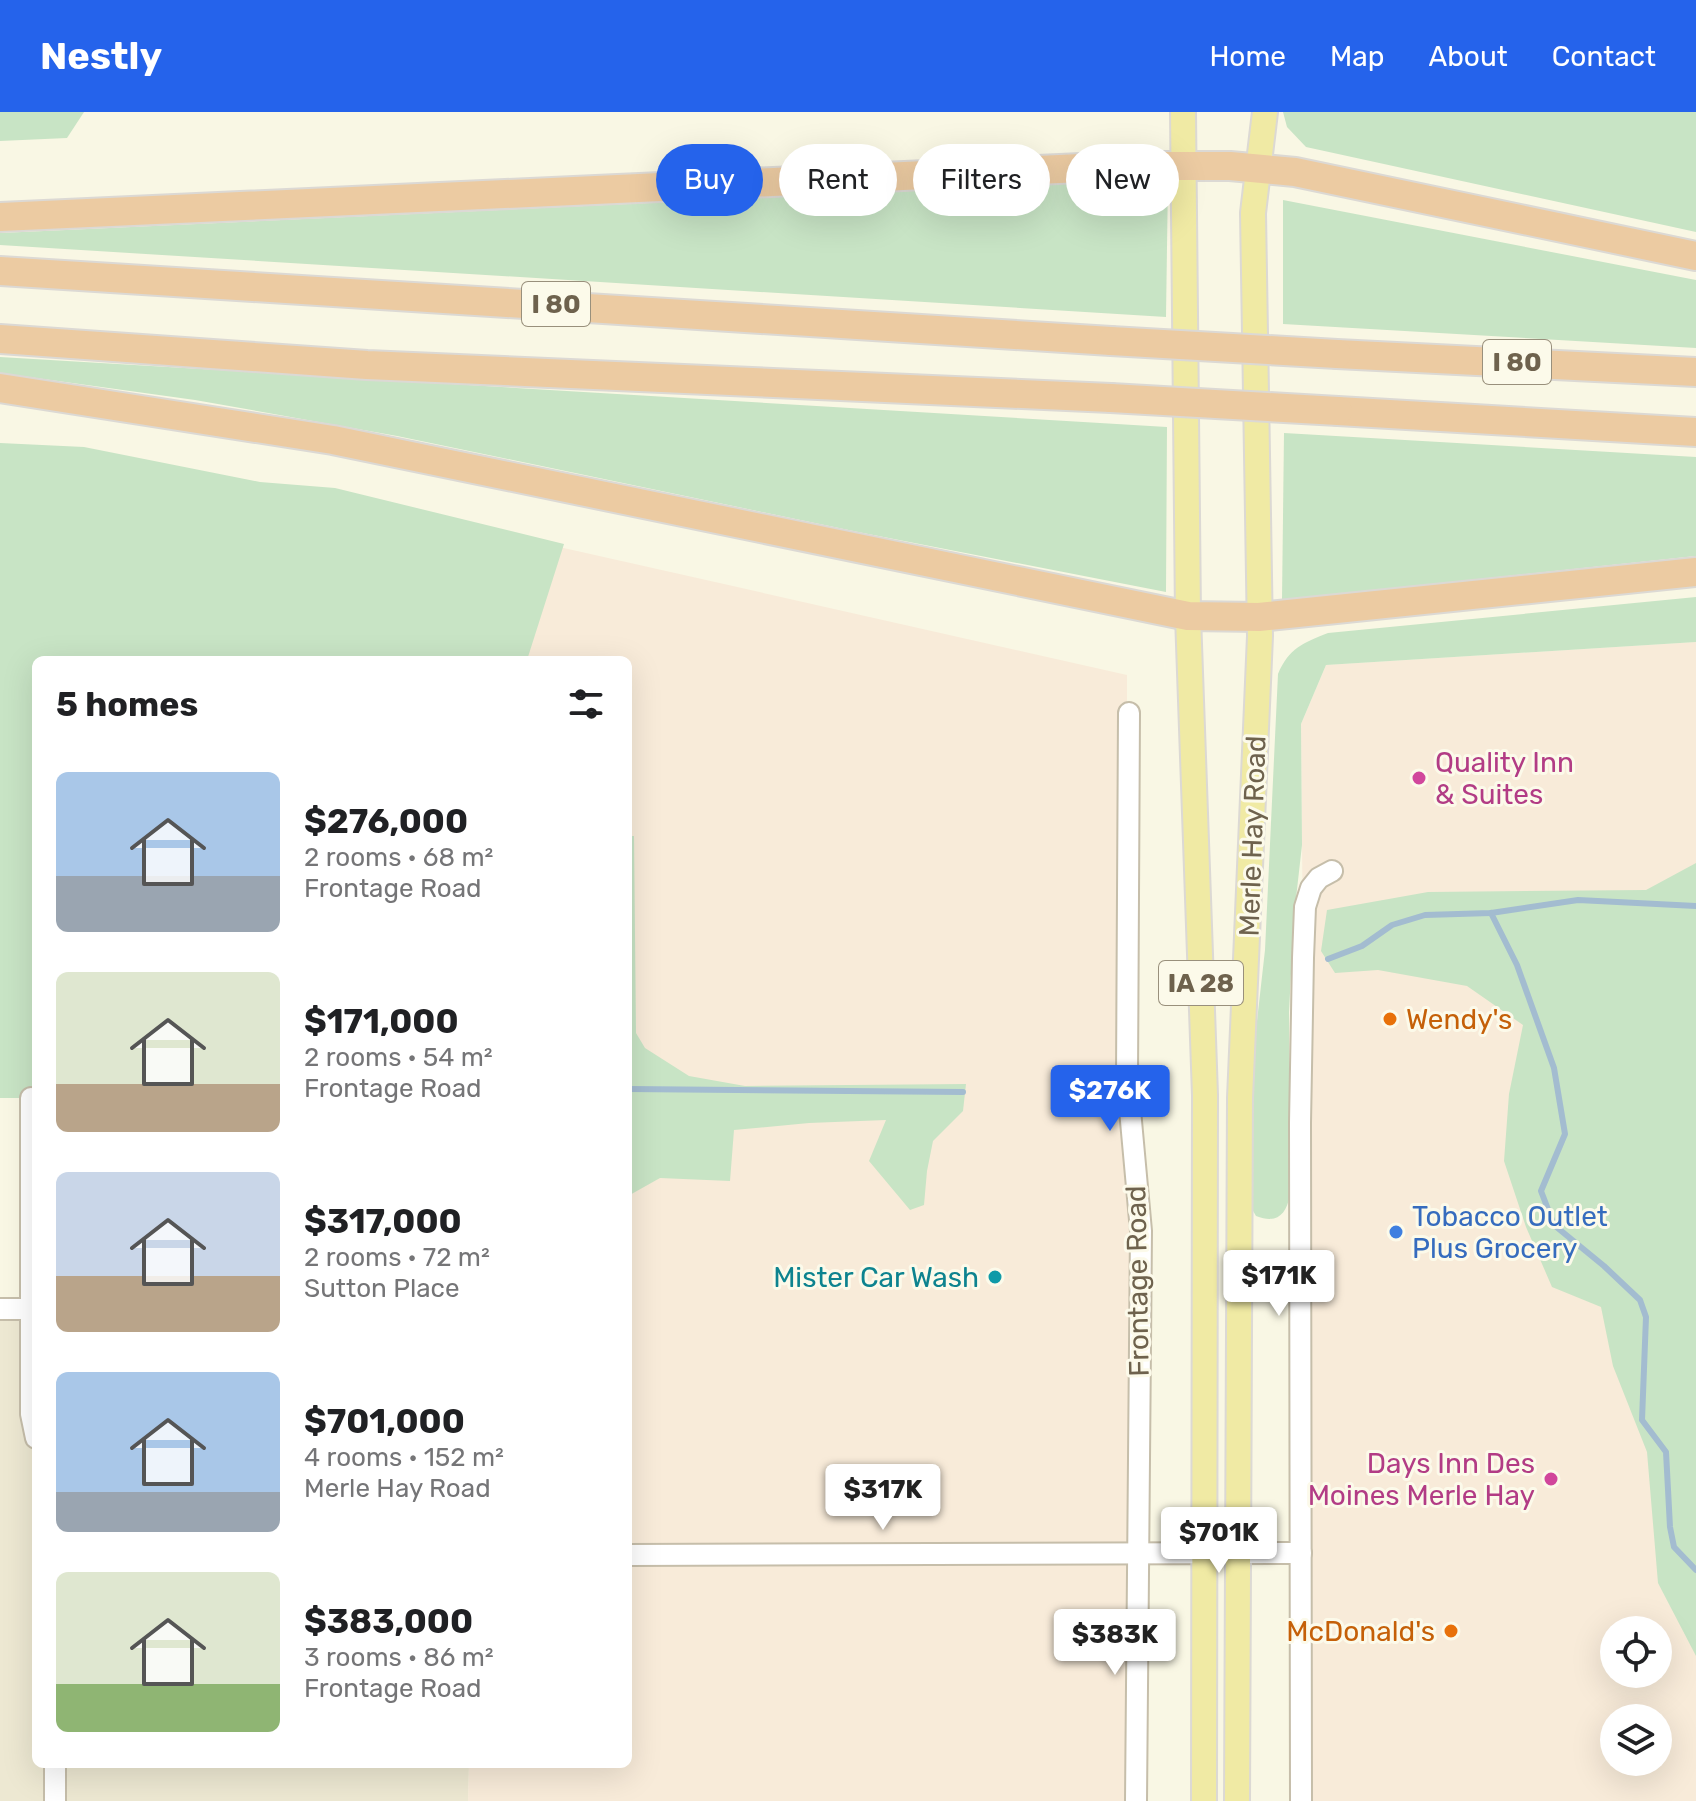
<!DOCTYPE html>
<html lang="en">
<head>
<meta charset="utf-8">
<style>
	body { margin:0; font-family:Rubik,sans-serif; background:#f2f2f2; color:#202124; height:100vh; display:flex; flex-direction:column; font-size:30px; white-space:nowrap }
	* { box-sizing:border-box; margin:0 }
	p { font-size:26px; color:#757577 }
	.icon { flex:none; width:44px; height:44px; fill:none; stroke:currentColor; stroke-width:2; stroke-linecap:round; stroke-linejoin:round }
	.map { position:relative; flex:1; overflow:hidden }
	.side { position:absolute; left:32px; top:544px; width:600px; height:1112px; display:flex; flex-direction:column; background:#fff; border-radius:12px; box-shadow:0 8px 32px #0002 }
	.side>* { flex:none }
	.hud { position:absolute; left:656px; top:32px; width:760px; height:72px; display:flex; gap:16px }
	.fabs { position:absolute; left:1600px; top:1504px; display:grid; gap:16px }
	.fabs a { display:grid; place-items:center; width:72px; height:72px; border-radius:50%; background:#fff; box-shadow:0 8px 32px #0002; font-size:40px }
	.price { position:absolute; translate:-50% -68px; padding:0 18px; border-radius:8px; background:#fff; color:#222; font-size:26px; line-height:52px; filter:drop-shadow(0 2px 4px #0008) }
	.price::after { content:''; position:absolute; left:50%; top:48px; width:24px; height:18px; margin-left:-12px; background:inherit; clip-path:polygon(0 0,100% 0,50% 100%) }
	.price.selected { background:#2563eb; color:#fff }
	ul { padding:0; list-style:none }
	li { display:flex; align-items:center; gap:24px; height:200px; padding:0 24px }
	li span { display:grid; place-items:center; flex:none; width:224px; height:160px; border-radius:12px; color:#555 }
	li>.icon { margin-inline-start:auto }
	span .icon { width:96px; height:96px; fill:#fffc; stroke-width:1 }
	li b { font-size:34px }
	h2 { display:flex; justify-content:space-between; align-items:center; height:96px; padding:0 24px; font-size:34px }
	.chip { padding:0 28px; border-radius:36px; background:#fff; box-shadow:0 8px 32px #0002; font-size:28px; line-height:72px }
	.chip.selected { background:#2563eb; color:#fff }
	header { display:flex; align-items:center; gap:48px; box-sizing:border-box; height:112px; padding:0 40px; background:#2563eb; color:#fff }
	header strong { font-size:38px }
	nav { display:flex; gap:44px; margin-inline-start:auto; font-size:28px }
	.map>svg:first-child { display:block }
	.residential { fill:#ede8d2 }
	.commercial { fill:#f8ebd9; fill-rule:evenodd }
	.green { fill:#c8e4c5 }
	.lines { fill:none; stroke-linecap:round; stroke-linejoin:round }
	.stream { stroke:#a3bcd0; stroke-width:6 }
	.minor-casing { stroke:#c6beaa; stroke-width:24 }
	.major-casing { stroke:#dcd9d4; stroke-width:28 }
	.highway-casing { stroke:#dcd9d4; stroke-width:32 }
	.minor { stroke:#fff; stroke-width:20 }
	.major { stroke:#f0eaa4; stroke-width:24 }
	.highway { stroke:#eccba2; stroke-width:28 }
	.highway-bridge-casing { stroke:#dcd9d4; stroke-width:32; stroke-linecap:butt }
	.highway-bridge { stroke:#eccba2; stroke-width:28 }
	.hotel-dot { fill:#d1479c; stroke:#fcfaea; stroke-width:3 }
	.food-dot { fill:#e8710a; stroke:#fcfaea; stroke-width:3 }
	.shop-dot { fill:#3f7fe0; stroke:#fcfaea; stroke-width:3 }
	.culture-dot { fill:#0f9aa8; stroke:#fcfaea; stroke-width:3 }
	.labels { text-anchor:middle; stroke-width:6; stroke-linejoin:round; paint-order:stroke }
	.shield { fill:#fcfaea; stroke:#99907c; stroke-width:2 }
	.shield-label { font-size:26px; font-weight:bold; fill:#6e624d }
	.hotel-label { font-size:28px; fill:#b23c85; stroke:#fcfaea; text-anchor:start }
	.street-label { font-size:28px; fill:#6e624d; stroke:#fcfaea }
	.food-label { font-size:28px; fill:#c56008; stroke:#fcfaea; text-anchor:start }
	.shop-label { font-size:28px; fill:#366cbe; stroke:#fcfaea; text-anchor:start }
	.culture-label { font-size:28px; fill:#0d838f; stroke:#fcfaea; text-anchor:end }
</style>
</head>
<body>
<header>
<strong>Nestly</strong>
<nav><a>Home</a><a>Map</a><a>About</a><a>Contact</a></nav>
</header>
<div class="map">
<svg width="1696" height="1689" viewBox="0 0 1696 1689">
	<rect width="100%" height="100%" fill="#f9f7e4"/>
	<polygon class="residential" points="36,1061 36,1652 469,1652 468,1689 0,1689 0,1197 29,1197"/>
	<g class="commercial">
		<polygon points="360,390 1127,563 1127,965 1141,1119 1136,1689 468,1689 469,1652 628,1652 628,1059 634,724 628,724 628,548 359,548"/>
		<path d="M 1696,530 L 1696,1689 L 1301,1689 L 1303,846 L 1301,612 L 1326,553 ZM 1614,1518 L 1658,1518 L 1658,1562 L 1614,1562 ZM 1614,1606 L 1658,1606 L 1658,1650 L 1614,1650 Z"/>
	</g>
	<g class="green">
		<polygon points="0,0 84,0 67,26 0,29"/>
		<polygon points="1283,0 1696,0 1696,120 1306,35 1287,15"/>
		<polygon points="1168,67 1166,205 0,133 0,121"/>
		<polygon points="1283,88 1696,168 1696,236 1283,212"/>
		<polygon points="0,245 1167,315 1166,480 858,420 397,324 195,288 0,261"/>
		<polygon points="1284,321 1696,345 1696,444 1282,488"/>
		<polygon points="0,331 84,335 260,370 335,376 564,432 527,548 36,548 36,1061 31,986 0,986"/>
		<path d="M 1696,485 L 1696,530 L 1326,553 L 1301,612 L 1302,733 L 1294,804 L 1289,900 L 1290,1083 C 1286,1103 1277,1112 1256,1104 L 1249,1092 L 1250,971 L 1265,838 L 1278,562 C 1289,536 1303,531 1328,521 Z"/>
		<polygon points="628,724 634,724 636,921 645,936 689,964 745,974 966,972 963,999 933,1029 927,1059 924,1093 910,1098 869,1049 886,1008 809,1011 734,1018 730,1069 660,1066 628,1084"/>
		<polygon points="1696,751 1696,1544 1658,1471 1647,1340 1613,1254 1601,1195 1552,1175 1526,1115 1504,1049 1509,982 1523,913 1467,874 1378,858 1335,861 1321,839 1327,798 1428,780 1646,778"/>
	</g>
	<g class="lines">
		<g class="stream">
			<polyline points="1491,801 1517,853 1554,956 1565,1022 1541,1079 1554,1113 1604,1154 1640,1188 1646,1205 1642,1308 1666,1340 1670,1415 1674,1435 1696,1458"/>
			<polyline points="1328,847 1362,834 1392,813 1425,803 1491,801 1578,788 1696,794"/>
			<polyline points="628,977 963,980"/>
		</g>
		<g class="minor-casing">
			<g id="minor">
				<polyline points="1129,601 1127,965 1141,1119 1136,1689"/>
				<polyline points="31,986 31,1302 36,1326"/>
				<polyline points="0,1197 30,1197"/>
				<polyline points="628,1443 1301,1441"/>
				<polyline points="55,1652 55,1689"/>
				<polyline points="1301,1689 1300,1011 1303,846 1305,795 1311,776 1319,766 1332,759"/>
			</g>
		</g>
		<g class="major-casing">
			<g id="major">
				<polyline points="1183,0 1188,504 1205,983 1204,1689"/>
				<polyline points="1237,1689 1240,986 1260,524 1253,101 1265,0"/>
			</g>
		</g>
		<g class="highway-casing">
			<g id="highway">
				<polyline points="0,105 1124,54 1230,54 1295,60 1696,144"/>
				<polyline points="0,159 1111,229"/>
				<polyline points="0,227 367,253 1111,286"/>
				<polyline points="1337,242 1696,260"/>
				<polyline points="0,276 333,328 1188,504 1259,505 1696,460"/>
				<polyline points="1338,299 1696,320"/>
			</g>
		</g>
		<use href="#minor" class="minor"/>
		<use href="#major" class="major"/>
		<use href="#highway" class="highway"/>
		<g class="highway-bridge-casing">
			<g id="highway-bridge">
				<polyline points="1111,229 1337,242"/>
				<polyline points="1111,286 1338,299"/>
			</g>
		</g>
		<use href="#highway-bridge" class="highway-bridge"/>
	</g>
	<g class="hotel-dot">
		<circle cx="1419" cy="666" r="8"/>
		<circle cx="1551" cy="1367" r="8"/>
	</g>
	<g class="food-dot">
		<circle cx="1390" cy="907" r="8"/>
		<circle cx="1451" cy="1519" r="8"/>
	</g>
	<circle class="shop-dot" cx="1396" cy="1120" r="8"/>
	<circle class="culture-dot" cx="995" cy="1165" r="8"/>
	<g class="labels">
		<g class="shield">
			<rect x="522" y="170" width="68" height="44" rx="6"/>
			<rect x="1483" y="228" width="68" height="44" rx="6"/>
			<rect x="1159" y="849" width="84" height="44" rx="6"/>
		</g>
		<g class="shield-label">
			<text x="556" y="201">I 80</text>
			<text x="1517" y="259">I 80</text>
			<text x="1201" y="880">IA 28</text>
		</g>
		<g class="hotel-label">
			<text x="1435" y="660">Quality Inn<tspan x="1435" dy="32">&amp; Suites</tspan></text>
			<text x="1535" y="1361" text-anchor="end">Days Inn Des<tspan x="1535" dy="32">Moines Merle Hay</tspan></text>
		</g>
		<g class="street-label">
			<text transform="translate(1252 724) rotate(-88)" y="10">Merle Hay Road</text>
			<text transform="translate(1137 1169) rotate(-91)" y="10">Frontage Road</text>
		</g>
		<g class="food-label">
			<text x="1406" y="917">Wendy's</text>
			<text x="1435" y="1529" text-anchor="end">McDonald's</text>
		</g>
		<g class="shop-label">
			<text x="1412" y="1114">Tobacco Outlet<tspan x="1412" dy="32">Plus Grocery</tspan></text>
		</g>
		<g class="culture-label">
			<text x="979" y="1175">Mister Car Wash</text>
		</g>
	</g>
</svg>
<div class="fabs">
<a><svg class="icon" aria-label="locate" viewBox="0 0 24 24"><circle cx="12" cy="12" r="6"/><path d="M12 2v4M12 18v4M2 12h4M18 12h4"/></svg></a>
<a><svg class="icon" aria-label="layers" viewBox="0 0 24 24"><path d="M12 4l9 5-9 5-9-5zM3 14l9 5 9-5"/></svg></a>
</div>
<b class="price selected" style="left:1110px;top:1021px">$276K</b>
<b class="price" style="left:1279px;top:1206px">$171K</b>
<b class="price" style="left:883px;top:1420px">$317K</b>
<b class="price" style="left:1219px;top:1463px">$701K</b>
<b class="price" style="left:1115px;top:1565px">$383K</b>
<div class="hud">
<a class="chip selected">Buy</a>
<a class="chip">Rent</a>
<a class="chip">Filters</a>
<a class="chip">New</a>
</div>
<section class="side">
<h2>5 homes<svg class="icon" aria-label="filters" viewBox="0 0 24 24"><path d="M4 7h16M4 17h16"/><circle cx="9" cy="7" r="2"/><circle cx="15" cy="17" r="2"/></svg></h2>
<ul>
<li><span style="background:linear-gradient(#a9c7e8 65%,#9aa5b1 0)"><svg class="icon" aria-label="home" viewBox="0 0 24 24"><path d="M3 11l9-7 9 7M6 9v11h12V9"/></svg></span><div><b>$276,000</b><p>2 rooms · 68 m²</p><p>Frontage Road</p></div></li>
<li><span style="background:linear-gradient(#dfe7d0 70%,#b9a48a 0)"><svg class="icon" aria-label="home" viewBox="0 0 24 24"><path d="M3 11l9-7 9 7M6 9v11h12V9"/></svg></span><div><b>$171,000</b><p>2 rooms · 54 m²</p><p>Frontage Road</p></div></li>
<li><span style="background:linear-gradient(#c9d6e8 65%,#b9a48a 0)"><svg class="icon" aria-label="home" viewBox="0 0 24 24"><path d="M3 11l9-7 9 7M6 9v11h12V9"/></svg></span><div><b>$317,000</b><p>2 rooms · 72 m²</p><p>Sutton Place</p></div></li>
<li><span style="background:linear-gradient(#a9c7e8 75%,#9aa5b1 0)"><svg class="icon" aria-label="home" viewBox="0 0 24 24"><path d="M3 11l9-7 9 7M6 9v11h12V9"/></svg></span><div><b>$701,000</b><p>4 rooms · 152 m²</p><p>Merle Hay Road</p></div></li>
<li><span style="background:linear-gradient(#dfe7d0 70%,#8fb573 0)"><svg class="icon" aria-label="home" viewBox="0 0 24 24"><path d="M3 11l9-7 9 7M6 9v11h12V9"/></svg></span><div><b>$383,000</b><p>3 rooms · 86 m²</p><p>Frontage Road</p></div></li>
</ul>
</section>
</div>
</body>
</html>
